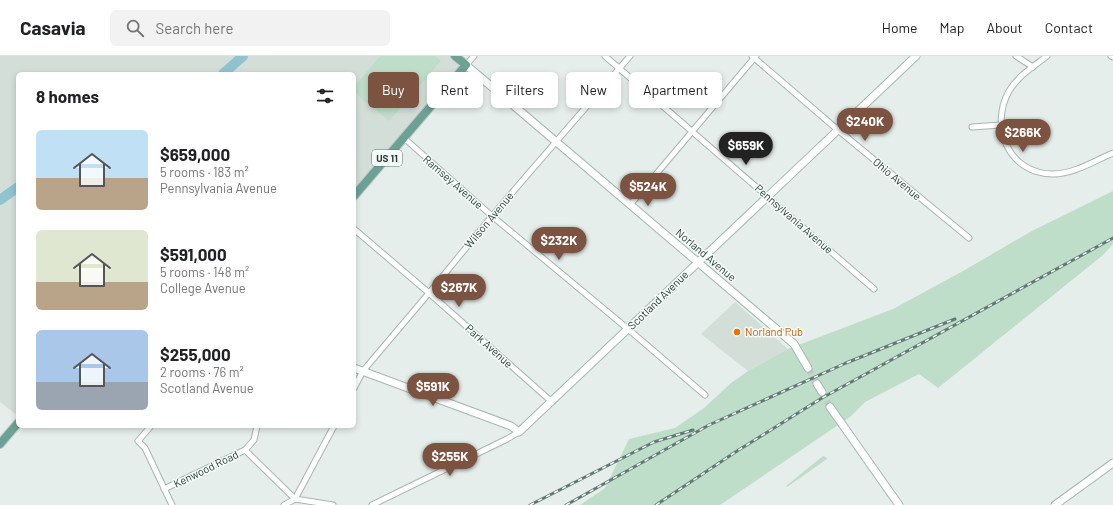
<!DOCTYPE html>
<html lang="en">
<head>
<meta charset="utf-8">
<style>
	body { margin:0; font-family:Barlow,sans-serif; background:#f2f2f2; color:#202124; height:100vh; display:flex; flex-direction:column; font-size:15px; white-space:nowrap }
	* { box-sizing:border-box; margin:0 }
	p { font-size:13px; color:#757577 }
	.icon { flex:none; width:22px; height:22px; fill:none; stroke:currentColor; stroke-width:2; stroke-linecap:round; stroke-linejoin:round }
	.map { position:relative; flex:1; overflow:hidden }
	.drawer { position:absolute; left:16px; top:16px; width:340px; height:356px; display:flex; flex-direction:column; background:#fff; border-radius:6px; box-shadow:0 2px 6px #0003 }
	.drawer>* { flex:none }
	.guide { position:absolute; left:368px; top:16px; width:380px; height:36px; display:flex; gap:8px }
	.price { position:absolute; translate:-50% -34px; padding:0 9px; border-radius:14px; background:#7c5241; color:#fff; font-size:13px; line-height:26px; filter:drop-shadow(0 1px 2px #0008) }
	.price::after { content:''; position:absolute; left:50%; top:24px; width:12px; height:9px; margin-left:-6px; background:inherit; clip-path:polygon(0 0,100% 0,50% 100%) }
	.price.selected { background:#222; color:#fff }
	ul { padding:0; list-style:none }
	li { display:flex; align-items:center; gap:12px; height:100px; padding:0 20px }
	li span { display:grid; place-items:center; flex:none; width:112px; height:80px; border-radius:6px; color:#555 }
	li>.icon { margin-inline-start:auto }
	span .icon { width:48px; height:48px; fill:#fffc; stroke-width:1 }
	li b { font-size:17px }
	h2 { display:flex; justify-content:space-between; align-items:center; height:48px; padding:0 20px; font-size:17px }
	.chip { padding:0 14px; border-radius:6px; background:#fff; box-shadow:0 2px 6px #0003; font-size:14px; line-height:36px }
	.chip.selected { background:#7c5241; color:#fff }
	header { display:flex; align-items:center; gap:24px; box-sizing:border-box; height:56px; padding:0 20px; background:#fff; border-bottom:1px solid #e0e0e0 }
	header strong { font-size:19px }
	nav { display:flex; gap:22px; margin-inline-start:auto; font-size:14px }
	.search { width:280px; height:36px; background:#f2f2f2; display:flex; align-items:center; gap:10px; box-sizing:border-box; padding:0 14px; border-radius:6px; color:#757577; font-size:15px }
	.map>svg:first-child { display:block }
	.built { fill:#d3ded9 }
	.green { fill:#bfdec9 }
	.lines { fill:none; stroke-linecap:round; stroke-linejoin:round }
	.river { stroke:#90c3d0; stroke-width:10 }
	.secondary-tunnel { stroke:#bfcbc7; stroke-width:7; stroke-dasharray:7 3.5; stroke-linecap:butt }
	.street-casing { stroke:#a8b6b1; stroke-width:7 }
	.secondary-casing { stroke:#a4b9b3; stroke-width:9 }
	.primary-casing { stroke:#c2c9c8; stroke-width:10 }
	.street { stroke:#fff; stroke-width:5 }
	.secondary { stroke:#fff; stroke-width:7 }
	.primary { stroke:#6ca196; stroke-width:8 }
	.rail-casing { stroke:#607a75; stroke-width:3 }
	.rail { stroke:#f6faf8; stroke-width:1.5; stroke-dasharray:4.5; stroke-linecap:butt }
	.food-dot { fill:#e8710a; stroke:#f6faf8; stroke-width:1.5 }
	.labels { text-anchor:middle; stroke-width:3; stroke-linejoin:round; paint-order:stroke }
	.shield { fill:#f6faf8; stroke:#647772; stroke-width:1 }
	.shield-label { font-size:10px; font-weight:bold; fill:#253f39 }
	.street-label { font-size:11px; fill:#253f39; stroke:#f6faf8 }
	.food-label { font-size:11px; fill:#c56008; stroke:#f6faf8; text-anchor:start }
</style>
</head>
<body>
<header>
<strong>Casavia</strong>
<div class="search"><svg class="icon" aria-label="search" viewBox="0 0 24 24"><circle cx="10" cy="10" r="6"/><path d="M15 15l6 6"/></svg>Search here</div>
<nav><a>Home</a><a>Map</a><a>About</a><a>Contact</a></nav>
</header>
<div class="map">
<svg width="1113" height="449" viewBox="0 0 1113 449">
	<rect width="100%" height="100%" fill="#e5eeea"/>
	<g class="built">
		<polygon points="0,0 455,0 466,9 354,140 354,18 18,18 18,360 0,346"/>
		<polygon points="735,246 788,293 748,315 701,278"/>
	</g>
	<g class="green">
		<polygon points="380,0 435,0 441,5 389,65 354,36 354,31"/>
		<polygon points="1113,135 1113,188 1103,199 938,332 919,318 865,346 850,361 720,449 580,449 605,432 629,383 675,372 704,352 731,327 748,315 788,293 893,253 963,215 1032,175"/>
		<polygon points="823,400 826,401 827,403 787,431 786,430"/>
	</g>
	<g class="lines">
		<g class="river">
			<polyline points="223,18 243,0"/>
			<polyline points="0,144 18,131"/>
		</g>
		<g class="secondary-tunnel">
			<polyline points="808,312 817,328"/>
			<polyline points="822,336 830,351"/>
		</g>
		<g class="street-casing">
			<g id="street">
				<polyline points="605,0 874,233"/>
				<polyline points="752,0 838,74 969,182"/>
				<polyline points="1016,0 1033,11"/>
				<path d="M 1047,0 C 1034,10 1018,20 1009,35 C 989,71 1009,118 1053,118 C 1074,118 1094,105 1113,97"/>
				<polyline points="1111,0 1113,1"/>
				<polyline points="466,9 474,0"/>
				<polyline points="972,71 1001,69"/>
				<polyline points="404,82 492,160 628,273 705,339"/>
				<polyline points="630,149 756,0"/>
				<polyline points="354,173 429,237 552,346"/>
				<polyline points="354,332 363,315 429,237 492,160 630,0"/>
				<polyline points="151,370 138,385 145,392 172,449"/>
				<polyline points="245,394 295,443"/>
				<polyline points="164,433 245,394 254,384 257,370"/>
				<polyline points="295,443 334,370"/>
				<polyline points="295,443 333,449"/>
				<polyline points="284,449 295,443"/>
				<polyline points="372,449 507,383 519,376"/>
			</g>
		</g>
		<g class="secondary-casing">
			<g id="secondary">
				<polyline points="466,9 794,288 808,312"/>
				<polyline points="354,312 511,370 519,376 916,0"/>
				<polyline points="817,328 822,336"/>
				<polyline points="830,351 899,449"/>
				<polyline points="1055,449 1113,407"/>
			</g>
		</g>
		<g class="primary-casing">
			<g id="primary">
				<polyline points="354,140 466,9 455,0"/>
				<polyline points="0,388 18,367"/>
			</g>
		</g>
		<use href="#street" class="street"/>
		<use href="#secondary" class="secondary"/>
		<use href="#primary" class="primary"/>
		<g class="rail-casing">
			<g id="rail">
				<polyline points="530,449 654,386 693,374"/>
				<polyline points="566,449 709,369 846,307 955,263"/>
				<polyline points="656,449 737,395 822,342 1113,182"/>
			</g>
		</g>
		<use href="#rail" class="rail"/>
	</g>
	<circle class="food-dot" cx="737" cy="276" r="4"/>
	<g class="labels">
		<rect class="shield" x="372" y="94" width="30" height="16" rx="3"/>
		<g class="shield-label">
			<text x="387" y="106">US 11</text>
		</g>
		<g class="street-label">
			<text transform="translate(897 123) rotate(40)" y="4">Ohio Avenue</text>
			<text transform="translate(453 126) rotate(41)" y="4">Ramsey Avenue</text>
			<text transform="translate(794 163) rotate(41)" y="4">Pennsylvania Avenue</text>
			<text transform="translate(489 164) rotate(-50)" y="4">Wilson Avenue</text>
			<text transform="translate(706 199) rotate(40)" y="4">Norland Avenue</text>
			<text transform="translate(658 244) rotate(-44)" y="4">Scotland Avenue</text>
			<text transform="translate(489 290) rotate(42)" y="4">Park Avenue</text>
			<text transform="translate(206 413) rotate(-26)" y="4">Kenwood Road</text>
		</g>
		<g class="food-label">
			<text x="745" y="280">Norland Pub</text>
		</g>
	</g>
</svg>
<b class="price" style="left:865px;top:86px">$240K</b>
<b class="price" style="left:1023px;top:97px">$266K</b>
<b class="price selected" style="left:746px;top:110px">$659K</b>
<b class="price" style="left:648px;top:151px">$524K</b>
<b class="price" style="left:559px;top:205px">$232K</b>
<b class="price" style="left:459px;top:252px">$267K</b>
<b class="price" style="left:433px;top:351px">$591K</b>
<b class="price" style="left:450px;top:421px">$255K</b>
<div class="guide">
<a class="chip selected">Buy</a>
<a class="chip">Rent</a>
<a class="chip">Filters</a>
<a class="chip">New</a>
<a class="chip">Apartment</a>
</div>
<section class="drawer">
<h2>8 homes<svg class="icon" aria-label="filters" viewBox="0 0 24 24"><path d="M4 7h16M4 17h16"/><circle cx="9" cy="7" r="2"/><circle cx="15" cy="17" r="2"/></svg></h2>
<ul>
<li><span style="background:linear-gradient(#bfe0f5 60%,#b9a48a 0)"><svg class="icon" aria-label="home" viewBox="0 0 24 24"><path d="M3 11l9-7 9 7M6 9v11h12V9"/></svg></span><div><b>$659,000</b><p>5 rooms · 183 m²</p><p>Pennsylvania Avenue</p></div></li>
<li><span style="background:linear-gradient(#dfe7d0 65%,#b9a48a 0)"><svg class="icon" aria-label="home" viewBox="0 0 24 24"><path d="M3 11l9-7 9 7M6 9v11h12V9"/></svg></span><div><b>$591,000</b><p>5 rooms · 148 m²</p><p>College Avenue</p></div></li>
<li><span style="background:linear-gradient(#a9c7e8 65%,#9aa5b1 0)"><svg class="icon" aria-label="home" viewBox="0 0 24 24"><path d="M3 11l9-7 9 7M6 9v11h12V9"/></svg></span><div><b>$255,000</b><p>2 rooms · 76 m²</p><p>Scotland Avenue</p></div></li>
</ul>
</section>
</div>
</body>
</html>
